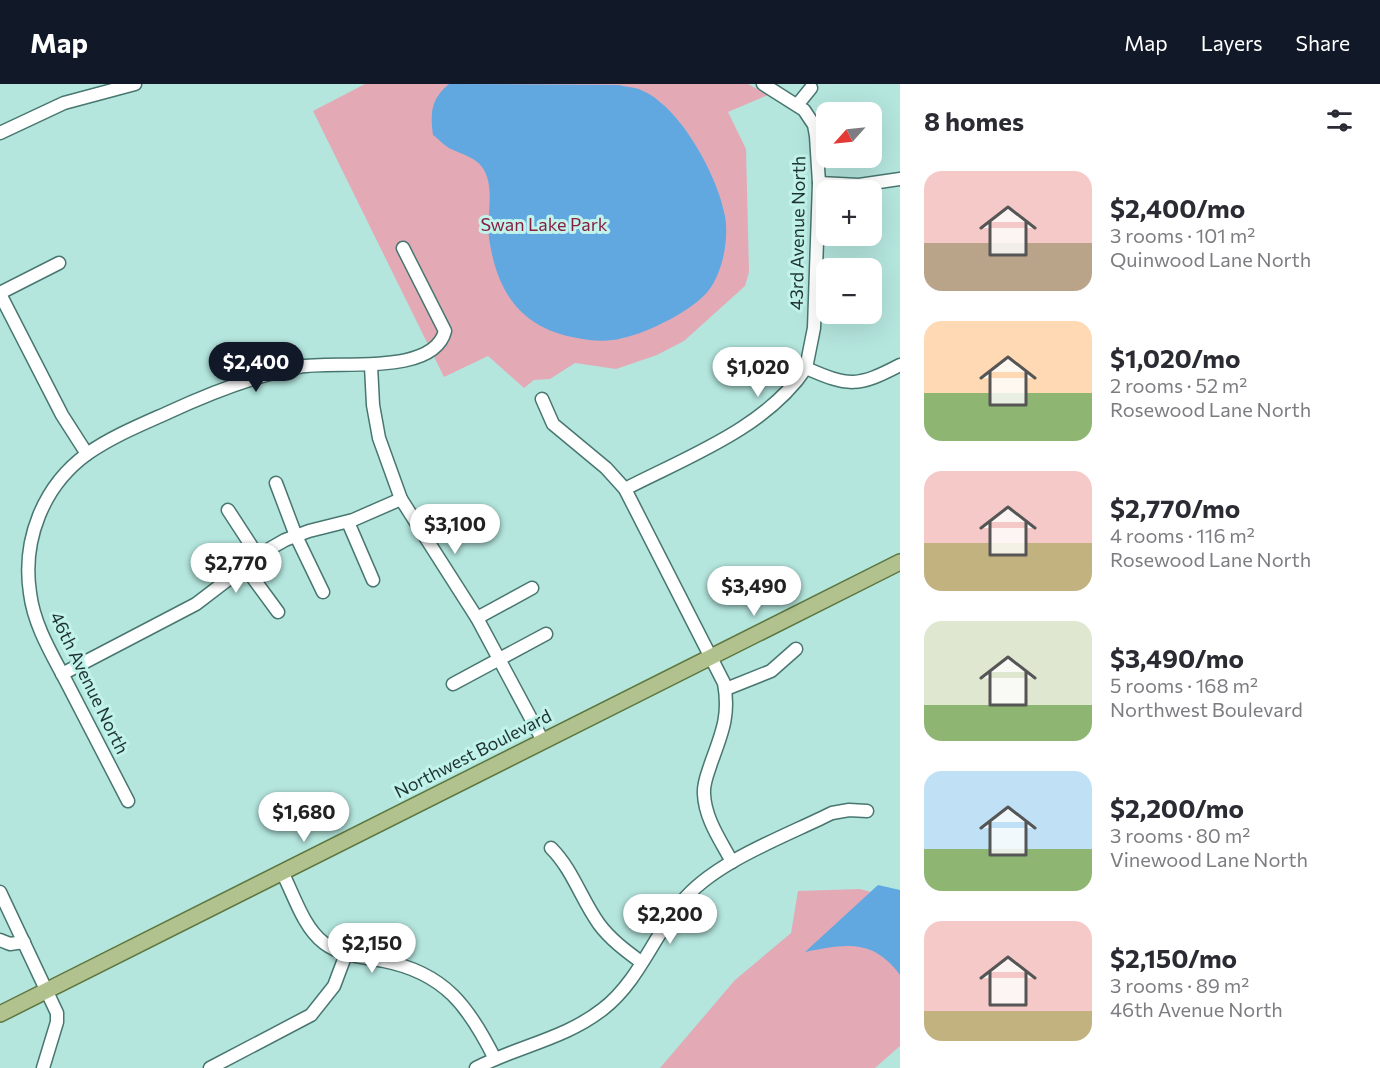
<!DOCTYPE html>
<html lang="en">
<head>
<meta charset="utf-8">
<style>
	body { margin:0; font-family:Commissioner,sans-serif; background:#f2f2f3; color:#2b2b33; height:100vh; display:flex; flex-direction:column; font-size:22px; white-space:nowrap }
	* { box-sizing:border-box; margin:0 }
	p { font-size:20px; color:#7c7c81 }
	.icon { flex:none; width:33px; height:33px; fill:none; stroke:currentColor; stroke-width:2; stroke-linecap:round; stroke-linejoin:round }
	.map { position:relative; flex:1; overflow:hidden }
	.sheet { display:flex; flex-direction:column; background:#fff; width:480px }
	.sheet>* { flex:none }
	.needle { width:39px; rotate:243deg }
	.buttons { position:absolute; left:816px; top:18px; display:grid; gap:12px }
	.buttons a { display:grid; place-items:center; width:66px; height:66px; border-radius:12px; background:#fff; box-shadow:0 6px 24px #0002; font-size:30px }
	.price { position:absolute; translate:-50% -51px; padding:0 14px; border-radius:21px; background:#fff; color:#222; font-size:20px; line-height:39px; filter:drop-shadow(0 2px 3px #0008) }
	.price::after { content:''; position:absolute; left:50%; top:36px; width:18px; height:14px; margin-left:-9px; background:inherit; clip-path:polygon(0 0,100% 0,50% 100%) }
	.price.selected { background:#111827; color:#fff }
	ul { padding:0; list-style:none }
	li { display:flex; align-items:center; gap:18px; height:150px; padding:0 24px }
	li span { display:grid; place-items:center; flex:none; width:168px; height:120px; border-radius:18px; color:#555 }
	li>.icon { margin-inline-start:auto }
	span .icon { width:72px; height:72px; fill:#fffc; stroke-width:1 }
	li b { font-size:26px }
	h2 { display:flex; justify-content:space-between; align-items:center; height:72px; padding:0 24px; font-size:26px }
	header { display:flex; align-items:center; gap:36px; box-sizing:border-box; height:84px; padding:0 30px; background:#111827; color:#fff }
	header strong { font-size:28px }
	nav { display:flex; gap:33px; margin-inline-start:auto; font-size:21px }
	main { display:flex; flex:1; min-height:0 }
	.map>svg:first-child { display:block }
	.green { fill:#e3aab6 }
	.water { fill:#61a8e1 }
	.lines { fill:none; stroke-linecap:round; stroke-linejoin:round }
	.minor-casing { stroke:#487770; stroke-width:15 }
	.major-casing { stroke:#5d763d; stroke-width:18 }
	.minor { stroke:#fff; stroke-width:12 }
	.major { stroke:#b2c28f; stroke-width:15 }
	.labels { text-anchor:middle; stroke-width:6; stroke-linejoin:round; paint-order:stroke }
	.park-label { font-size:18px; fill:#861e43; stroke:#c1f3eb }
	.street-label { font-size:18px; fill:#1f3330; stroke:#c1f3eb }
</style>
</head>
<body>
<header>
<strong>Map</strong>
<nav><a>Map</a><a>Layers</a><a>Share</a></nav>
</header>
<main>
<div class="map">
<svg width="900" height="984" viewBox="0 0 900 984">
	<rect width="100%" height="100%" fill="#b4e6de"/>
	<g class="green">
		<polygon points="365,0 748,0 768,11 728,28 746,65 749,188 745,202 684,257 657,271 616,285 575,279 550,295 534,296 524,304 488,272 444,293 313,27"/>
		<polygon points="860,805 900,816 900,962 875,984 660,984 735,896 791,849 798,807"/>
	</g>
	<g class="water">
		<path d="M 449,0 L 619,1 C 626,3 635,3 641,6 C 680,22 718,92 725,132 C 729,155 723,187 709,206 C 694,226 647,249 623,254 C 609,258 591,257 577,254 C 521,244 497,209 489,154 C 486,132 496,102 482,83 C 475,73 461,70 451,65 C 444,62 439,55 433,51 C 430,28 431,15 449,0 Z"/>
		<path d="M 878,801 L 900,806 L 900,891 C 873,854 845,860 805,868 Z"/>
	</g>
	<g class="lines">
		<g class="minor-casing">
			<g id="minor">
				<polyline points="763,0 804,26 814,41 816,52 819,99 814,244 806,284"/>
				<polyline points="798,20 811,4"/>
				<polyline points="0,49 64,19 135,0"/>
				<polyline points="819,99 859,101 900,95"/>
				<polyline points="0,209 59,179"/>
				<polyline points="0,210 62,331 87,370"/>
				<polyline points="371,282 373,321 379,354 401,415 477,534 543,657"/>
				<path d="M 542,315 L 553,340 L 606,384 L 625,405 L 724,599 C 730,631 722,649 711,679 C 708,689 703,699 704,710 C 705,735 721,757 732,778"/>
				<polyline points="276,399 296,452 323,508"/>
				<path d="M 625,405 C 687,373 766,344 806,284 C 849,303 858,303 900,281"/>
				<polyline points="228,426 258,472"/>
				<polyline points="348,438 373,496"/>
				<polyline points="245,483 278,528"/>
				<polyline points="477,534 532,504"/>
				<polyline points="62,590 196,520 264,468 285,456 309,447 353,436 401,415"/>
				<polyline points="453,600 546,550"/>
				<polyline points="726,605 771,587 796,565"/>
				<path d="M 128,717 C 108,679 88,640 68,601 C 53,572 34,542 30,509 C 22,456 43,402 87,370 C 111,353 140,341 167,329 C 210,309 253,292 299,283 C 335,276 433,293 445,247 L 403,164"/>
				<path d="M 551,764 C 573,786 581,815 599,840 C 610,855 626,867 641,878"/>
				<path d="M 282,788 C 294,811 303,843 324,859 C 341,872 363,873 384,877 C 445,889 469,923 495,975"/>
				<polyline points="0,808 57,929 57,938 43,984"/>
				<polyline points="0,856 10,860 24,858"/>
				<polyline points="210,984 311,931 334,902 346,870"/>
				<path d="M 476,984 C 518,962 565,955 603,925 C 638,898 654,852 681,819 C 713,778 786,752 832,729 L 849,726 L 867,727"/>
			</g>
		</g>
		<g class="major-casing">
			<polyline id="major" points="0,930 900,478"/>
		</g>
		<use href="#minor" class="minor"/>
		<use href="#major" class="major"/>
	</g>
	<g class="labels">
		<g class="park-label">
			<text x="544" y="147">Swan Lake Park</text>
		</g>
		<g class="street-label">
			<text transform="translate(798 149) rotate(-89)" y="6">43rd Avenue North</text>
			<text transform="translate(89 599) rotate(64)" y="6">46th Avenue North</text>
			<text transform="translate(473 670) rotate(-27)" y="6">Northwest Boulevard</text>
		</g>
	</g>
</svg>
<div class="buttons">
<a><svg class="needle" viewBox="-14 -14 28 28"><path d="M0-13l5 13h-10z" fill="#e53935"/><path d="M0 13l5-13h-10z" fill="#7c7c81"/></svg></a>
<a>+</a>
<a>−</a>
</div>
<b class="price selected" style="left:256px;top:309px">$2,400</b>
<b class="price" style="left:758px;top:314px">$1,020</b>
<b class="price" style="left:455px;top:471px">$3,100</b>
<b class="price" style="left:236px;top:510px">$2,770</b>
<b class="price" style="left:754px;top:533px">$3,490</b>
<b class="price" style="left:304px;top:759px">$1,680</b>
<b class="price" style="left:670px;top:861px">$2,200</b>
<b class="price" style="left:372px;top:890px">$2,150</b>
</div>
<section class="sheet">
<h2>8 homes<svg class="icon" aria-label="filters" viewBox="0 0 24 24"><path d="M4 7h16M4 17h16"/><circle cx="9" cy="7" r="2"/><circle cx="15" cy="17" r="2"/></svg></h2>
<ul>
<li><span style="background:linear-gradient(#f6c9c9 60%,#b9a48a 0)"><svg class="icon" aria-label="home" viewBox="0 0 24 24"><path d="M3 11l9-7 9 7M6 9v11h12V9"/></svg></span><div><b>$2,400/mo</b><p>3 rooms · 101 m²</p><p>Quinwood Lane North</p></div></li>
<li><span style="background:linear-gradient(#ffd9b3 60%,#8fb573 0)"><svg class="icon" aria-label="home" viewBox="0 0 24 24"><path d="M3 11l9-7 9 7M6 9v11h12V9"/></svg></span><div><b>$1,020/mo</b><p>2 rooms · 52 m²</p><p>Rosewood Lane North</p></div></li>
<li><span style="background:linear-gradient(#f6c9c9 60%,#c2b280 0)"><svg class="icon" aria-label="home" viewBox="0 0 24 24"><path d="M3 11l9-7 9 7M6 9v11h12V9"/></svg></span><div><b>$2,770/mo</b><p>4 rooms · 116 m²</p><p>Rosewood Lane North</p></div></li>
<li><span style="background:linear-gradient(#dfe7d0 70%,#8fb573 0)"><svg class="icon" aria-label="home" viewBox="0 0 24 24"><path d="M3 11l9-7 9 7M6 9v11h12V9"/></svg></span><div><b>$3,490/mo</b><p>5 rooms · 168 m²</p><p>Northwest Boulevard</p></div></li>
<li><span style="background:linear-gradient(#bfe0f5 65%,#8fb573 0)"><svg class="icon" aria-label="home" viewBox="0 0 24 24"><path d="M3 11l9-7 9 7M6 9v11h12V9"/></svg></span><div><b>$2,200/mo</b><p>3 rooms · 80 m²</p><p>Vinewood Lane North</p></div></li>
<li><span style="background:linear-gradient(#f6c9c9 75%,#c2b280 0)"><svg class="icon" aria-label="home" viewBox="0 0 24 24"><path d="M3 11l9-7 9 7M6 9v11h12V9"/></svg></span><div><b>$2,150/mo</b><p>3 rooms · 89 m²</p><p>46th Avenue North</p></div></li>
</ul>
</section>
</main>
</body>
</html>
